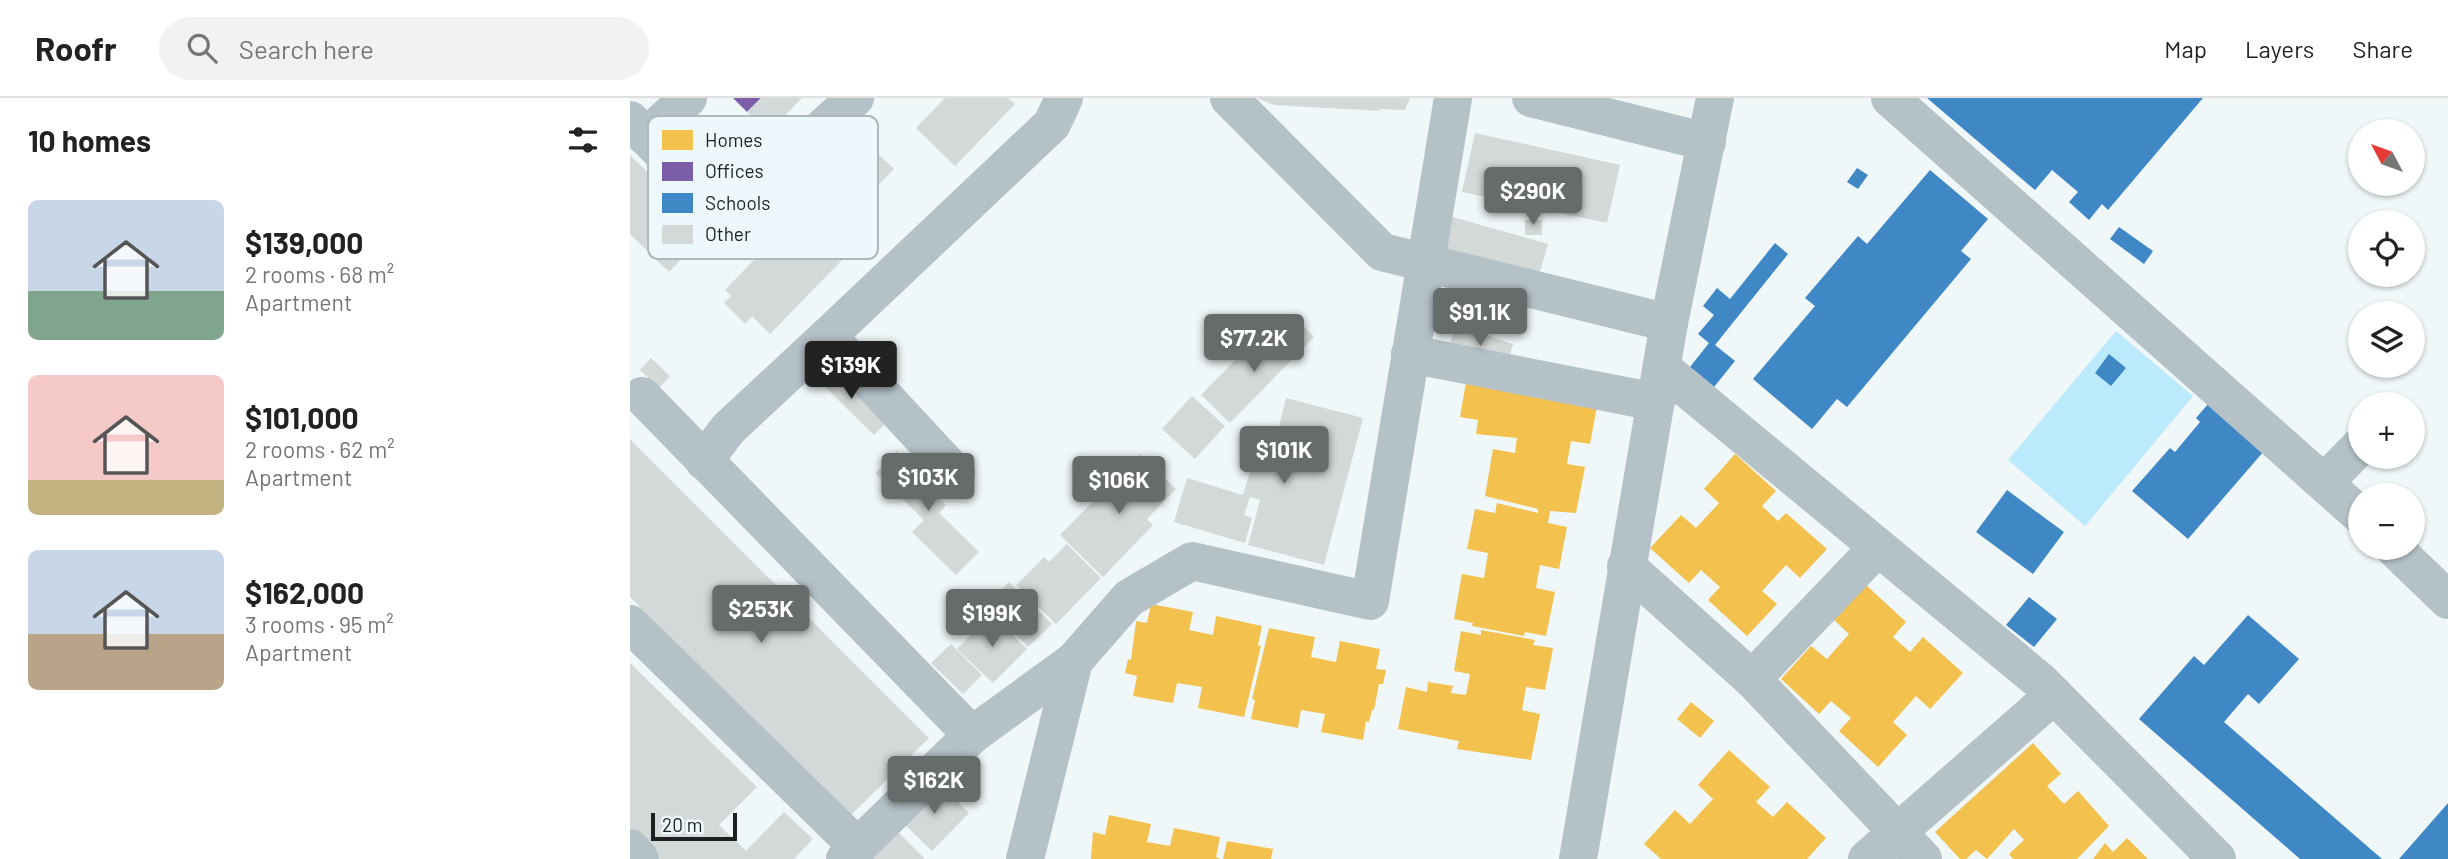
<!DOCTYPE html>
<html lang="en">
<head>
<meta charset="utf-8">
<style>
	body { margin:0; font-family:Barlow,sans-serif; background:#f2f2f2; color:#222; height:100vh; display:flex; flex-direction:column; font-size:26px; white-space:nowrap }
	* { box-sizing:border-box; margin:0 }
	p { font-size:23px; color:#767676 }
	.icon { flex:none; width:38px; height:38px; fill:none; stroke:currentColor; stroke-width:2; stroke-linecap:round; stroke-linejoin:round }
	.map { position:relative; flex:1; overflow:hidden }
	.panel { display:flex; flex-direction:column; background:#fff; width:630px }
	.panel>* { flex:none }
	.needle { width:46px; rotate:311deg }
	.tools { position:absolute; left:1718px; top:21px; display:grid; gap:14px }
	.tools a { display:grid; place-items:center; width:77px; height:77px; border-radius:50%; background:#fff; box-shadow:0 2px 5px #0004; font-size:35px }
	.scale { position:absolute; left:21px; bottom:18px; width:86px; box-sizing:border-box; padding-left:7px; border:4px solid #1b1f20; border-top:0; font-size:19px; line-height:24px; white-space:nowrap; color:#1b1f20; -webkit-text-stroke:5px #edf8fc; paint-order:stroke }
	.price { position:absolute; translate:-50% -60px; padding:0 16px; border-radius:7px; background:#666b6c; color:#fff; font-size:23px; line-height:46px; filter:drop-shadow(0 2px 4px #0008) }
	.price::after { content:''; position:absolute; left:50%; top:42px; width:21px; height:16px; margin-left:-10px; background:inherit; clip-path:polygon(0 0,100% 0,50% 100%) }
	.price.active { background:#222; color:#fff }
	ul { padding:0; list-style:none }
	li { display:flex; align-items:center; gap:21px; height:175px; padding:0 28px }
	li span { display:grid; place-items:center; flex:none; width:196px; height:140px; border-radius:10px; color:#555 }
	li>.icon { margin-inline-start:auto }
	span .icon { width:84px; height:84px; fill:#fffc; stroke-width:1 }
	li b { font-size:30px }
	h2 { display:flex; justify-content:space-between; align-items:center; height:84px; padding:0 28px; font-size:30px }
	header { display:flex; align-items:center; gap:42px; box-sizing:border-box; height:98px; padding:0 35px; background:#fff; border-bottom:2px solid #e0e0e0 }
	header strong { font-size:33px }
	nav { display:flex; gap:38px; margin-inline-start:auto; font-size:24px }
	.search { width:490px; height:63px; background:#f2f2f2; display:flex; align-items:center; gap:18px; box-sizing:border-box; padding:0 24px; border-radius:38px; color:#767676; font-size:26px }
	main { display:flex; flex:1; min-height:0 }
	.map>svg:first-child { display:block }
	.green { fill:#baeafc }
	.homes { fill:#f2c14e }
	.offices { fill:#7b5ea7 }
	.schools { fill:#3f88c5 }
	.building { fill:#d3d8d9 }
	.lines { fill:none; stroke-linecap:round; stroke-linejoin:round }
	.minor { stroke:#b4c1c7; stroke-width:38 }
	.key { fill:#edf8fc; stroke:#aeb7ba; stroke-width:2 }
	.key-label { font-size:19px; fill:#1b1f20 }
</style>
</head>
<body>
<header>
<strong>Roofr</strong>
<div class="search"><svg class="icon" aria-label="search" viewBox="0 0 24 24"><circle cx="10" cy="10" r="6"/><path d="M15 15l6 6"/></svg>Search here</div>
<nav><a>Map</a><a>Layers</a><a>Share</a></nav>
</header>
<main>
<section class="panel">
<h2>10 homes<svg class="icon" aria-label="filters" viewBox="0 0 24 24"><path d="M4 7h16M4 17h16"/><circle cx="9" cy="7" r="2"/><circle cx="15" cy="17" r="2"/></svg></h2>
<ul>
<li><span style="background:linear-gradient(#c9d6e8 65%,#7fa58c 0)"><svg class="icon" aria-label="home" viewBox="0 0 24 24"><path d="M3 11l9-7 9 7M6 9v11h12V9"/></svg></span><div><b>$139,000</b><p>2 rooms · 68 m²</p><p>Apartment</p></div></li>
<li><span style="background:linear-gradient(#f6c9c9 75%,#c2b280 0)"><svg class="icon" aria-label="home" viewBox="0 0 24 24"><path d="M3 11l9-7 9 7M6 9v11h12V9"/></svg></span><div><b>$101,000</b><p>2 rooms · 62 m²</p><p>Apartment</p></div></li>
<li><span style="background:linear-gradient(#c9d6e8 60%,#b9a48a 0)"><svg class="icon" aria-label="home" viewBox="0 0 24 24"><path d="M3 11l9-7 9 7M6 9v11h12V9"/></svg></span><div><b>$162,000</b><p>3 rooms · 95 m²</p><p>Apartment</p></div></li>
</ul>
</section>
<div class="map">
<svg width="1818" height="761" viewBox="0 0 1818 761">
	<rect width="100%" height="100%" fill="#f0f7f8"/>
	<polygon class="green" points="1486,233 1563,298 1455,428 1378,362"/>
	<g class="homes">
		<polygon points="836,284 967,308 960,346 941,343 937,366 955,369 946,415 920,413 918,425 937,429 929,471 910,467 906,490 925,494 916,538 895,534 894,538 842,528 843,525 824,521 832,476 854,480 858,455 837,451 845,411 865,415 867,405 908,415 908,411 855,398 863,351 885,355 887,340 846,336 848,322 830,319"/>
		<polygon points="1105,356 1146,393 1132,408 1148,423 1156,415 1197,451 1170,480 1156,467 1132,493 1147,506 1117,538 1078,502 1090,489 1071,472 1059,485 1020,450 1051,417 1066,430 1089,405 1074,391"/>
		<polygon points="1236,487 1276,524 1263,539 1280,554 1293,539 1333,575 1300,611 1286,598 1263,624 1277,637 1248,669 1209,633 1221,620 1201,603 1189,616 1151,581 1181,548 1197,561 1219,536 1204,522"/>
		<polygon points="521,506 563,514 559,532 583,537 586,518 632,528 628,547 631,548 614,619 568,610 572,589 547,585 543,605 503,598 507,578 495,575 498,561 501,562 506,523 517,525"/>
		<polygon points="639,530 685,539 681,559 706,564 710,543 750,551 746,571 756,572 753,586 749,586 744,612 742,612 739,624 736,623 733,642 691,634 695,616 671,612 668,630 621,621 625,602 622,601"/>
		<polygon points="851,532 905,542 903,547 923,550 915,592 896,589 892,612 910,616 901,662 827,651 829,643 768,631 776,589 797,594 798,584 823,588 821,595 836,597 840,576 824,573 831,533 851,537"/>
		<polygon points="1061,604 1084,623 1070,640 1047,621"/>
		<polygon points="1403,645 1431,676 1417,688 1434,706 1448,693 1479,728 1447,761 1383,761 1379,756 1394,742 1384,731 1357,761 1346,752 1336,761 1330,761 1305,734"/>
		<polygon points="1099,652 1140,689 1126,704 1143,719 1157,704 1196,740 1177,761 1031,761 1014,746 1045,712 1060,726 1083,701 1068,687"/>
		<polygon points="479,717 521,726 517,744 540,748 544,730 590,739 586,759 591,761 461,761 463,734 475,737"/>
		<polygon points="1497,740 1518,761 1463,761 1475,745 1483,754"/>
		<polygon points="597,743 643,751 641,761 593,761"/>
	</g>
	<polygon class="offices" points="103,0 131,0 117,14"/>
	<g class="schools">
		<polygon points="1297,0 1573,0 1478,112 1472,106 1459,122 1439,104 1448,94 1422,72 1405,92"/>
		<polygon points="1227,70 1238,77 1228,91 1217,84"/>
		<polygon points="1300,72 1358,121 1331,153 1341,161 1217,309 1207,301 1182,331 1123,281 1185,208 1175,200 1228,138 1237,146"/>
		<polygon points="1489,129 1523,153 1514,166 1480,141"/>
		<polygon points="1145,145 1158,156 1085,247 1105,263 1084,289 1060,269 1079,245 1068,236 1084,217 1073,208 1087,190 1100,201"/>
		<polygon points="1479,256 1496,270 1481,288 1465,275"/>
		<polygon points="1579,305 1634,353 1558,441 1502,393 1540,350 1545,354 1570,324 1566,320"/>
		<polygon points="1377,392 1434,434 1403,476 1346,434"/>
		<polygon points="1399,499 1427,521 1404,549 1376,527"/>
		<polygon points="1618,517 1669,561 1629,606 1618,596 1594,624 1752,761 1670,761 1509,621 1564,558 1574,567"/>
		<polygon points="1818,705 1818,761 1769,761"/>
	</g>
	<g class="building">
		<polygon points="131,0 172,0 138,35 117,14"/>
		<polygon points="315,0 378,0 385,6 325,68 286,30"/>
		<polygon points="627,0 780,0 775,12 748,11 752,13 644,7"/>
		<polygon points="218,27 264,71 197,139 216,158 140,236 122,218 115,226 94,205 101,198 95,192 153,132 134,113"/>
		<polygon points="845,35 990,67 977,125 832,94"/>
		<polygon points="0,57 78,133 39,174 0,136"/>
		<polygon points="819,118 918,146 907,184 808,155"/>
		<rect x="895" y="122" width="17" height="15"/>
		<polygon points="667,222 684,239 600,325 571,297 612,255 624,267"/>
		<polygon points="826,227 883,246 875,272 817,254"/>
		<polygon points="21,260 40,278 29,290 10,272"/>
		<polygon points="198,268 256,325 244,337 186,280"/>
		<polygon points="562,298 595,328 565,361 532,331"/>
		<polygon points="656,300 733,320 694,467 618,447 630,402 620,399 614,417 622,420 615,445 544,424 557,380 613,397 632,332 647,337"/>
		<polygon points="0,341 299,640 219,719 0,499"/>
		<polygon points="267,353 305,390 302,393 316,407 309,415 349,454 326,477 282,434 294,422 245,375"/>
		<polygon points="510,356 546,391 517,421 523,427 473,479 430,437"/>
		<polygon points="437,446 471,480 426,526 386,487 414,459 419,464"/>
		<polygon points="379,484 422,526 398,549 355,508"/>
		<polygon points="361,516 397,551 363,585 327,551"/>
		<polygon points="321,546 352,577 333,596 301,565"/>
		<polygon points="0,565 127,689 89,727 116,753 154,714 183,741 164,761 30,761 0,730"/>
		<polygon points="306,682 339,715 302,753 268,720"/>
		<polygon points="262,728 295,761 229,761"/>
	</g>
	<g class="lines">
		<g class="minor">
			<polyline points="599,0 752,154 1039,225"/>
			<polyline points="901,0 1077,44"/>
			<polyline points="1260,0 1731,418"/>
			<polyline points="0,22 95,119 225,0"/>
			<polyline points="16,39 58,0"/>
			<polyline points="780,256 1026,304"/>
			<polyline points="1033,271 1410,583 1587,761"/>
			<polyline points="12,298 342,637 215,761"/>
			<polyline points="74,363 98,331 198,238"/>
			<polyline points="326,376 198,238 422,26 434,0"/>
			<polyline points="1695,384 1731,347"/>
			<polyline points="1764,450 1818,502"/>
			<polyline points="996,468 1122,581 1293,761"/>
			<polyline points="0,526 228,749"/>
			<polyline points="1122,581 1248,449"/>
			<polyline points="342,637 444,563"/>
			<polyline points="0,750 10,761"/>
			<polyline points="395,761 444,563 499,500 562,463 740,503 823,0"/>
			<polyline points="948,761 1039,225 1085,0"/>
			<polyline points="1237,761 1424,597"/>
		</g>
	</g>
	<rect x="18" y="18" width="230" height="143" rx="10" class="key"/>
	<rect x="32" y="32" width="31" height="20" fill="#f2c14e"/>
	<rect x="32" y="64" width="31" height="19" fill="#7b5ea7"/>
	<rect x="32" y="95" width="31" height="20" fill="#3f88c5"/>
	<rect x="32" y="127" width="31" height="19" fill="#d3d8d9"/>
	<g class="key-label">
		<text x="75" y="49">Homes</text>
		<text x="75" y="80">Offices</text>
		<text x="75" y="112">Schools</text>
		<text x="75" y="143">Other</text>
	</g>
</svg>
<div class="tools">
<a><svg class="needle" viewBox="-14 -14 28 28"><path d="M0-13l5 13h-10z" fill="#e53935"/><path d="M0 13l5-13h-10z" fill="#767676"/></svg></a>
<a><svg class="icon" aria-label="locate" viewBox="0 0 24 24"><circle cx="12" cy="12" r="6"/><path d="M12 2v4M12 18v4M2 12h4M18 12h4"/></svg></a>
<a><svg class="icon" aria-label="layers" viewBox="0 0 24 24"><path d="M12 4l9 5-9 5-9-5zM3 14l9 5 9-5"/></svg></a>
<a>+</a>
<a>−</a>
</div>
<div class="scale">20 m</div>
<b class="price" style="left:903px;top:129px">$290K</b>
<b class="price" style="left:850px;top:250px">$91.1K</b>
<b class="price" style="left:624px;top:276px">$77.2K</b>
<b class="price active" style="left:221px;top:303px">$139K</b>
<b class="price" style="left:654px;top:388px">$101K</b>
<b class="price" style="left:298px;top:415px">$103K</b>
<b class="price" style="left:489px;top:418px">$106K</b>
<b class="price" style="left:131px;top:547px">$253K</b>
<b class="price" style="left:362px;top:551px">$199K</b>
<b class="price" style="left:304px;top:718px">$162K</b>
</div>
</main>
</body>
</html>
